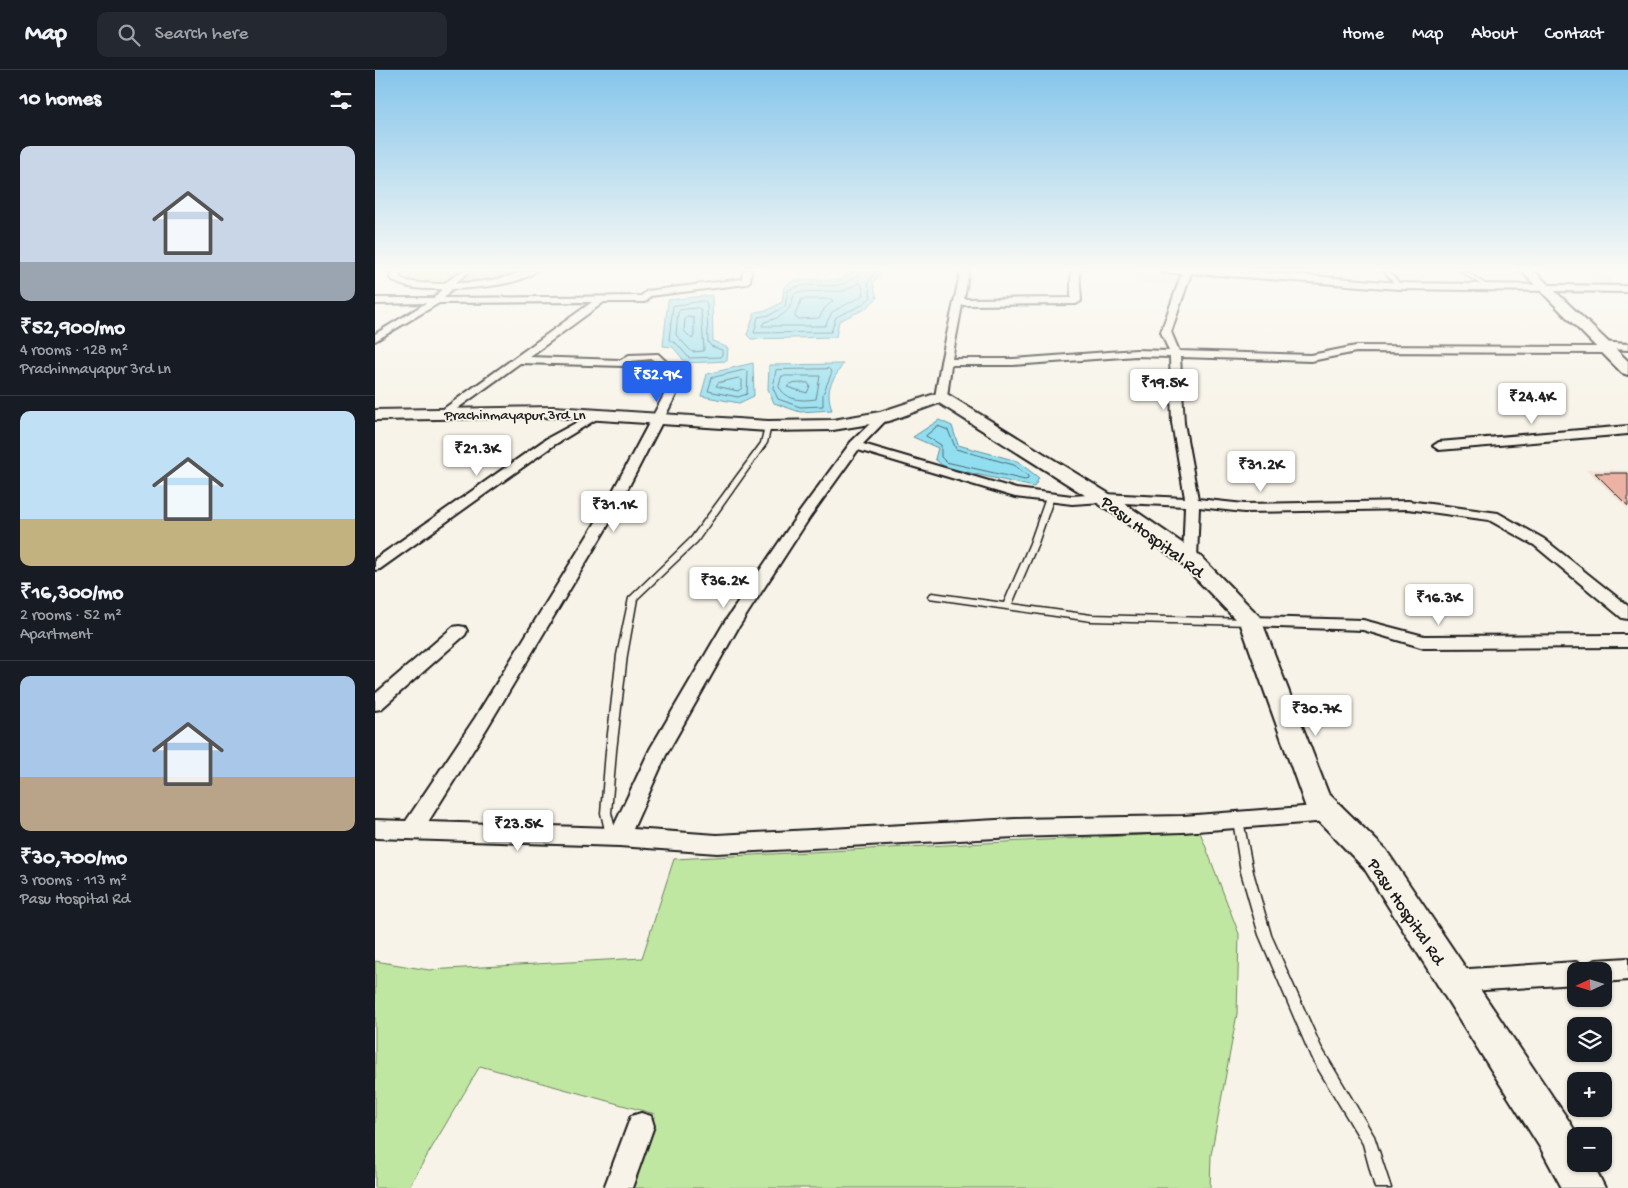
<!DOCTYPE html>
<html lang="en">
<head>
<meta charset="utf-8">
<style>
	body { margin:0; font-family:"Gochi Hand",sans-serif; background:#242831; color:#f1f3f6; height:100vh; display:flex; flex-direction:column; font-size:19px; white-space:nowrap }
	* { box-sizing:border-box; margin:0 }
	p { font-size:16px; color:#9ea1a6 }
	.icon { flex:none; width:28px; height:28px; fill:none; stroke:currentColor; stroke-width:2; stroke-linecap:round; stroke-linejoin:round }
	.map { position:relative; flex:1; overflow:hidden }
	.sheet { display:flex; flex-direction:column; background:#171b24; width:375px }
	.sheet>* { flex:none }
	.needle { width:32px; rotate:266deg }
	.fabs { position:absolute; left:1192px; top:892px; display:grid; gap:10px }
	.fabs a { display:grid; place-items:center; width:45px; height:45px; border-radius:10px; background:#171b24; box-shadow:0 1px 4px #0004; font-size:25px }
	.price { position:absolute; translate:-50% -42px; padding:0 11px; border-radius:5px; background:#fff; color:#222; font-size:16px; line-height:32px; filter:drop-shadow(0 1px 2px #0008) }
	.price::after { content:''; position:absolute; left:50%; top:30px; width:15px; height:11px; margin-left:-8px; background:inherit; clip-path:polygon(0 0,100% 0,50% 100%) }
	.price.current { background:#2563eb; color:#fff }
	ul { padding:0; list-style:none }
	li { display:grid; align-content:center; gap:10px; height:265px; padding:0 20px }
	li+li { border-top:1px solid #363941 }
	li span { display:grid; place-items:center; height:155px; border-radius:10px; color:#555 }
	li>.icon { margin-inline-start:auto }
	span .icon { width:90px; height:90px; fill:#fffc; stroke-width:1 }
	li b { font-size:21px }
	h2 { display:flex; justify-content:space-between; align-items:center; height:60px; padding:0 20px; font-size:21px }
	header { display:flex; align-items:center; gap:30px; box-sizing:border-box; height:70px; padding:0 25px; background:#171b24; border-bottom:1px solid #363941 }
	header strong { font-size:24px }
	nav { display:flex; gap:28px; margin-inline-start:auto; font-size:18px }
	.search { width:350px; height:45px; background:#242831; display:flex; align-items:center; gap:12px; box-sizing:border-box; padding:0 18px; border-radius:10px; color:#9ea1a6; font-size:19px }
	main { display:flex; flex:1; min-height:0 }
	.map>svg:first-child { display:block }
	.built { fill:#f4e0d4 }
	.green { fill:#c0e7a2; stroke:#6e825f }
	.water { fill:#91def0; stroke:#62909b }
	.lines { fill:none; stroke-linecap:round; stroke-linejoin:round }
	.shore { stroke:#4b6a71; stroke-width:1 }
	.building { fill:#ecb3a5; stroke:#1c1c1c }
	.lane-casing { stroke:#1c1c1c; stroke-width:3 }
	.street-casing { stroke:#1c1c1c; stroke-width:4 }
	.secondary-casing { stroke:#1c1c1c; stroke-width:4 }
	.lane { fill:#f7f3e8; fill-rule:evenodd }
	.street { fill:#f7f3e8; fill-rule:evenodd }
	.secondary { fill:#f7f3e8; fill-rule:evenodd }
	.labels { text-anchor:middle; stroke-width:4; stroke-linejoin:round; paint-order:stroke }
	.far-street-label { font-size:15px; fill:#1c1c1c; stroke:#f7f3e8 }
	.street-label { font-size:18px; fill:#1c1c1c; stroke:#f7f3e8 }
</style>
</head>
<body>
<header>
<strong>Map</strong>
<div class="search"><svg class="icon" aria-label="search" viewBox="0 0 24 24"><circle cx="10" cy="10" r="6"/><path d="M15 15l6 6"/></svg>Search here</div>
<nav><a>Home</a><a>Map</a><a>About</a><a>Contact</a></nav>
</header>
<main>
<section class="sheet">
<h2>10 homes<svg class="icon" aria-label="filters" viewBox="0 0 24 24"><path d="M4 7h16M4 17h16"/><circle cx="9" cy="7" r="2"/><circle cx="15" cy="17" r="2"/></svg></h2>
<ul>
<li><span style="background:linear-gradient(#c9d6e8 75%,#9aa5b1 0)"><svg class="icon" aria-label="home" viewBox="0 0 24 24"><path d="M3 11l9-7 9 7M6 9v11h12V9"/></svg></span><div><b>₹52,900/mo</b><p>4 rooms · 128 m²</p><p>Prachinmayapur 3rd Ln</p></div></li>
<li><span style="background:linear-gradient(#bfe0f5 70%,#c2b280 0)"><svg class="icon" aria-label="home" viewBox="0 0 24 24"><path d="M3 11l9-7 9 7M6 9v11h12V9"/></svg></span><div><b>₹16,300/mo</b><p>2 rooms · 52 m²</p><p>Apartment</p></div></li>
<li><span style="background:linear-gradient(#a9c7e8 65%,#b9a48a 0)"><svg class="icon" aria-label="home" viewBox="0 0 24 24"><path d="M3 11l9-7 9 7M6 9v11h12V9"/></svg></span><div><b>₹30,700/mo</b><p>3 rooms · 113 m²</p><p>Pasu Hospital Rd</p></div></li>
</ul>
</section>
<div class="map">
<svg width="1253" height="1118" viewBox="0 0 1253 1118">
	<rect width="100%" height="100%" fill="#f7f3e8"/>
	<filter id="ink" filterUnits="userSpaceOnUse"><feTurbulence type="fractalNoise" baseFrequency=".02" numOctaves="2"/><feDisplacementMap in="SourceGraphic" scale="10" xChannelSelector="R" yChannelSelector="G"/><feConvolveMatrix kernelMatrix="1 2 1 2 8 2 1 2 1" color-interpolation-filters="sRGB"/></filter>
	<g filter="url(#ink)">
		<g class="built">
			<polygon points="762,200 775,200 809,202 804,215 760,212"/>
			<polygon points="1207,200 1219,200 1223,203 1229,204 1237,210 1234,210 1241,216 1226,216"/>
			<polygon points="1211,399 1253,401 1253,439"/>
		</g>
		<g class="green">
			<path d="M 30,200 L 153,200 C 134,217 53,216 28,211 L 25,205 Z"/>
			<polygon points="825,762 864,864 862,944 836,1085 835,1118 256,1118 280,1044 105,996 33,1118 0,1118 0,891 54,900 267,888 299,789"/>
		</g>
		<g class="water">
			<polygon points="507,200 498,213 502,228 490,239 464,251 461,267 376,269 372,265 380,242 393,240 407,232 409,217 419,210 466,210 474,203"/>
			<polygon points="337,225 338,271 353,278 352,291 311,293 298,277 288,276 293,230"/>
			<polygon points="378,293 379,326 364,333 326,326 332,304"/>
			<path d="M 468,294 C 456,313 450,318 457,340 L 425,342 L 399,333 L 393,319 L 394,295 Z"/>
			<polygon points="564,350 577,356 583,375 642,391 664,408 659,417 569,397 560,389 563,378 538,367"/>
		</g>
		<g class="lines">
			<g class="shore">
				<path d="M 486,200 L 483,206 C 476,208 471,214 465,215 C 448,218 429,211 413,220 L 410,236 L 395,245 L 383,247 L 379,263 L 456,262 L 461,247 L 487,235 L 496,227 L 493,213 L 501,200"/>
				<path d="M 484,213 L 487,215 L 489,225 L 457,242 L 450,256 L 387,256 L 389,252 C 406,248 416,242 419,224 L 422,222 L 468,221 Z"/>
				<polygon points="427,229 456,229 458,231 450,238 444,248 422,249 420,246"/>
				<polygon points="330,231 332,234 333,272 336,276 347,280 347,285 345,287 314,288 302,274 294,270 298,236"/>
				<polygon points="323,238 326,240 329,279 328,281 317,282 301,265 303,242 305,240"/>
				<polygon points="312,247 319,248 319,266 317,269 309,261 310,249"/>
				<polygon points="454,299 457,302 448,324 448,336 425,337 403,329 398,318 401,300"/>
				<polygon points="370,300 373,302 372,324 363,327 333,321 337,308"/>
				<path d="M 407,306 L 445,306 L 441,329 C 427,331 412,331 404,317 Z"/>
				<polygon points="365,308 367,310 367,318 363,321 341,316 343,313"/>
				<polygon points="433,313 435,316 432,323 412,317 415,314"/>
				<polygon points="563,356 573,360 581,379 639,395 653,406 653,409 650,410 571,392 566,387 566,375 551,366"/>
			</g>
		</g>
		<polygon class="building" points="1220,403 1253,403 1253,436"/>
		<g class="lines">
			<g class="lane-casing">
				<g id="lane">
					<polygon points="1008,200 1013,200 1026,215 1026,217 1022,217"/>
					<polygon points="1084,200 1089,200 1115,217 1111,218"/>
					<polygon points="393,354 396,356 392,373 322,472 262,529 252,585 241,681 236,743 242,766 240,769 236,771 232,769 226,743 231,681 242,585 254,528 316,468 386,373 390,356"/>
					<polygon points="672,425 675,425 679,427 663,473 637,534 716,545 875,549 879,552 875,555 716,551 554,528 553,526 557,523 629,533 655,473"/>
					<polygon points="863,745 867,747 868,750 878,802 896,865 946,977 999,1066 1016,1118 1000,1118 988,1074 936,987 884,865 866,802 858,750 859,747"/>
				</g>
			</g>
			<g class="street-casing">
				<g id="street">
					<path d="M 18,200 L 28,200 L 24,207 L 31,211 L 45,213 L 65,214 C 77,213 79,200 96,200 L 80,213 C 97,213 115,211 132,207 C 142,204 151,200 162,200 C 145,216 100,218 77,219 L 69,228 L 266,226 L 272,221 L 367,209 L 368,200 L 376,200 L 375,211 L 371,214 L 275,226 L 272,231 L 269,232 L 229,232 L 154,287 L 246,290 L 254,285 L 283,284 L 299,299 L 301,325 L 238,447 L 112,658 L 53,752 L 238,758 L 275,679 L 349,553 L 424,443 L 476,372 L 504,345 L 512,345 L 514,347 L 488,374 L 641,419 L 697,426 L 728,424 L 810,428 L 797,353 L 795,287 L 761,286 L 638,295 L 576,295 L 572,327 L 566,330 L 562,329 L 560,327 L 566,292 L 586,200 L 594,200 L 589,229 L 696,228 L 696,200 L 704,200 L 706,231 L 701,234 L 587,235 L 577,289 L 638,289 L 761,280 L 794,281 L 786,262 L 807,203 L 789,203 L 785,200 L 860,200 L 1024,213 L 1253,216 L 1253,222 L 1024,219 L 816,203 L 796,262 L 804,281 L 936,285 L 981,276 L 1222,277 L 1222,273 L 1226,272 L 1253,274 L 1253,280 L 1236,279 L 1236,282 L 1232,283 L 981,282 L 936,291 L 805,287 L 809,353 L 823,429 L 869,434 L 1033,431 L 1123,443 L 1169,469 L 1253,536 L 1253,549 L 1247,548 L 1159,475 L 1114,450 L 1033,439 L 869,442 L 824,437 L 822,489 L 820,492 L 810,492 L 808,489 L 810,436 L 728,432 L 697,434 L 640,427 L 483,380 L 435,447 L 363,558 L 291,685 L 258,759 L 342,765 L 640,749 L 808,746 L 954,735 L 961,737 L 964,743 L 961,749 L 954,751 L 808,762 L 640,767 L 342,783 L 244,776 L 0,768 L 0,750 L 31,751 L 100,648 L 224,447 L 289,325 L 289,300 L 277,289 L 257,291 L 249,296 L 145,293 L 72,346 L 64,346 L 62,344 L 64,342 L 217,232 L 64,233 L 0,271 L 0,264 L 51,233 L 0,234 L 0,228 L 59,228 L 67,219 C 50,219 28,220 15,208 Z"/>
					<polygon points="221,342 225,343 227,345 225,347 179,375 5,499 0,500 0,489 171,369"/>
					<polygon points="1253,356 1253,364 1064,380 1058,376 1064,372"/>
					<polygon points="877,547 988,550 1049,566 1253,565 1253,577 1049,578 988,560 871,556 869,552 871,548"/>
					<polygon points="84,556 90,557 92,561 90,565 6,639 0,640 0,624 78,557"/>
					<polygon points="1253,888 1253,910 1229,912 1229,901 1201,901 1201,914 1079,922 1071,919 1067,911 1071,903 1079,900 1201,892 1209,895 1211,898 1213,893 1221,890"/>
					<polygon points="266,1043 276,1046 279,1056 257,1118 229,1118 256,1046"/>
				</g>
			</g>
			<g class="secondary-casing">
				<g id="secondary">
					<polygon points="1145,200 1158,200 1253,291 1253,305 1247,303"/>
					<polygon points="566,322 572,324 749,433 823,484 885,547 953,723 1011,780 1194,1051 1203,1066 1201,1094 1218,1094 1230,1118 1187,1118 1166,1079 989,798 931,738 866,555 807,494 735,441 564,333 514,351 458,360 393,361 179,347 0,350 0,340 179,337 393,351 458,350 505,342"/>
				</g>
			</g>
			<use href="#lane" class="lane"/>
			<use href="#street" class="street"/>
			<use href="#secondary" class="secondary"/>
		</g>
	</g>
	<linearGradient id="sky" x2="0" y2="1"><stop stop-color="#85c5eb"/><stop offset="0.56" stop-color="#fbfaf5"/><stop offset="1" stop-color="#fbfaf5" stop-opacity="0"/></linearGradient>
	<rect width="1253" height="357" fill="url(#sky)"/>
	<g class="labels">
		<g class="far-street-label">
			<text x="140" y="349">Prachinmayapur 3rd Ln</text>
		</g>
		<g class="street-label">
			<text transform="translate(778 466) rotate(37)" y="6">Pasu Hospital Rd</text>
			<text transform="translate(1032 841) rotate(56)" y="6">Pasu Hospital Rd</text>
		</g>
	</g>
</svg>
<div class="fabs">
<a><svg class="needle" viewBox="-14 -14 28 28"><path d="M0-13l5 13h-10z" fill="#e53935"/><path d="M0 13l5-13h-10z" fill="#9ea1a6"/></svg></a>
<a><svg class="icon" aria-label="layers" viewBox="0 0 24 24"><path d="M12 4l9 5-9 5-9-5zM3 14l9 5 9-5"/></svg></a>
<a>+</a>
<a>−</a>
</div>
<b class="price current" style="left:282px;top:333px">₹52.9K</b>
<b class="price" style="left:789px;top:341px">₹19.5K</b>
<b class="price" style="left:1157px;top:355px">₹24.4K</b>
<b class="price" style="left:102px;top:407px">₹21.3K</b>
<b class="price" style="left:886px;top:423px">₹31.2K</b>
<b class="price" style="left:239px;top:463px">₹31.1K</b>
<b class="price" style="left:349px;top:539px">₹36.2K</b>
<b class="price" style="left:1064px;top:556px">₹16.3K</b>
<b class="price" style="left:941px;top:667px">₹30.7K</b>
<b class="price" style="left:143px;top:782px">₹23.5K</b>
</div>
</main>
</body>
</html>
